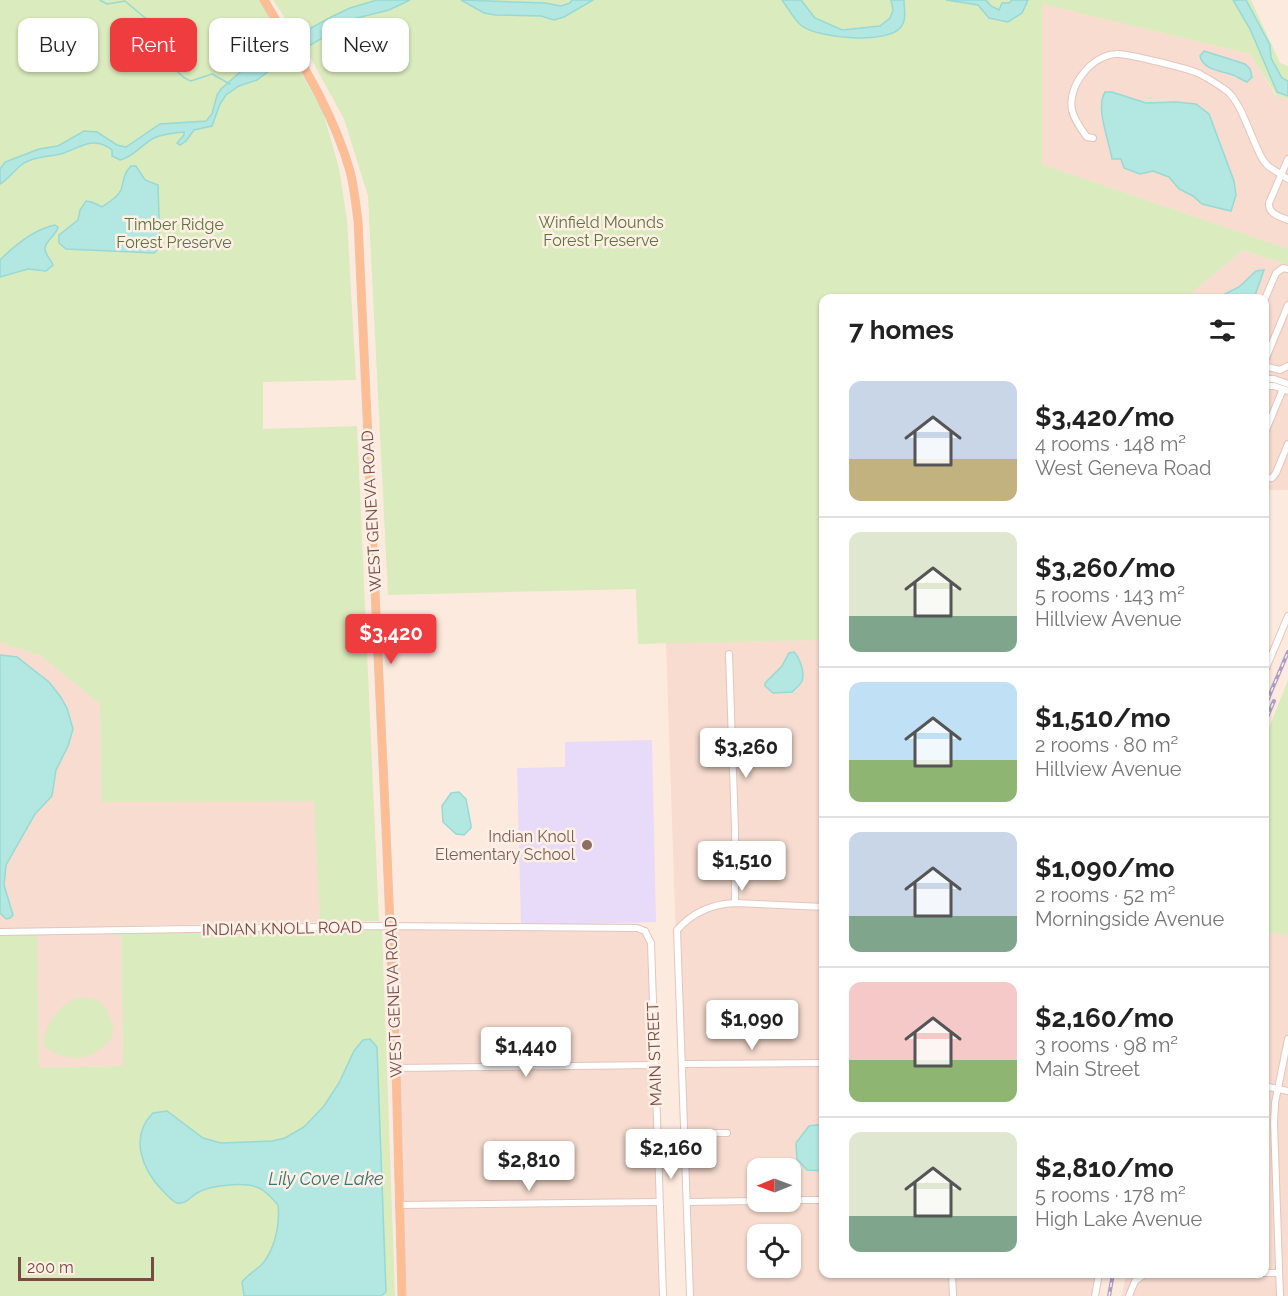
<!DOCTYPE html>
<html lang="en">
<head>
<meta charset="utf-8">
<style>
	body { margin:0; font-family:Raleway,sans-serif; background:#f2f2f2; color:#222; height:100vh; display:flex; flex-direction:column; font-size:22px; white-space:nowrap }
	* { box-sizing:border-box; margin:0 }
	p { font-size:20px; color:#767676 }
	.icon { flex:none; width:33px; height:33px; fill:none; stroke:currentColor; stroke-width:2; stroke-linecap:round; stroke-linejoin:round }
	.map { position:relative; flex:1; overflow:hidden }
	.details { position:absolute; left:819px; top:294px; width:450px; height:984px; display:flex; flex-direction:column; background:#fff; border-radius:12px; box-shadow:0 2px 4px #0004 }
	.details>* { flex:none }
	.hud { position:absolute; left:18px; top:18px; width:570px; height:54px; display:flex; gap:12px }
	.needle { width:39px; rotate:269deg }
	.controls { position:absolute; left:747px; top:1158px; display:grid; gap:12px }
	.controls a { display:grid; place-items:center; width:54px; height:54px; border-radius:12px; background:#fff; box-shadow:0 2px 4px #0004; font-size:30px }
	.scale { position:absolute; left:18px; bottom:15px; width:136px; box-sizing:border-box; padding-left:6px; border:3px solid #744b45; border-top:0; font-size:16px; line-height:21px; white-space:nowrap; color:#744b45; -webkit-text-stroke:4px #ffefe5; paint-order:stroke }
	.price { position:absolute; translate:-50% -51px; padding:0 14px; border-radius:6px; background:#fff; color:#222; font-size:20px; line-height:39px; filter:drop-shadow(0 2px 3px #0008) }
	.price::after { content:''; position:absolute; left:50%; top:36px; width:18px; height:14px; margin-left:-9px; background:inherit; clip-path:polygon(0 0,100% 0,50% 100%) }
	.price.selected { background:#ee3c3f; color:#fff }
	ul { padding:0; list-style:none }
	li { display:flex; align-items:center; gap:18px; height:150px; padding:0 30px }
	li+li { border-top:2px solid #e0e0e0 }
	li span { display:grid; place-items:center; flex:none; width:168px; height:120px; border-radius:12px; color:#555 }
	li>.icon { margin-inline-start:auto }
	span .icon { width:72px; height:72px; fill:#fffc; stroke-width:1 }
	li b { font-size:26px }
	h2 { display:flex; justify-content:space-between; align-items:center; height:72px; padding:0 30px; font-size:26px }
	.tag { padding:0 21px; border-radius:12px; background:#fff; box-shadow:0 2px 4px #0004; font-size:21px; line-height:54px }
	.tag.selected { background:#ee3c3f; color:#fff }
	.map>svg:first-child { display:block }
	.residential { fill:#f7dccf; fill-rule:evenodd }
	.education { fill:#e7dbf9 }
	.green { fill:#daebbd }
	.water { fill:#b2e7e2; stroke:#98d9d4; stroke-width:1.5 }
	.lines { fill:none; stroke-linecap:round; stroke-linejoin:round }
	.stream { stroke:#98d9d4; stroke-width:1.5 }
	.minor-casing { stroke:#e3c5bd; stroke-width:8 }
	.major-casing { stroke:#d8cdcb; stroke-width:9 }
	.minor { stroke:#fff; stroke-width:6 }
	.major { stroke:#ffbd93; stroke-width:8 }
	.rail-casing { stroke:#a99ec6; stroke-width:4 }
	.rail { stroke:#ffefe5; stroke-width:1.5; stroke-dasharray:4.5; stroke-linecap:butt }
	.education-dot { fill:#8d6e63; stroke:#ffefe5; stroke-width:2 }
	.labels { text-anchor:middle; stroke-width:5; stroke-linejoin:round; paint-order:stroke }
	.park-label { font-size:16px; fill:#5a743b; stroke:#ffefe5 }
	.street-label { font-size:16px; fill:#744b45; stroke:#ffefe5 }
	.education-label { font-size:16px; fill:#785e54; stroke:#ffefe5; text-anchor:end }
	.water-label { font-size:18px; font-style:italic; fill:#367470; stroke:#ffefe5 }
</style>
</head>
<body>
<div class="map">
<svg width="1288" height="1296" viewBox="0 0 1288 1296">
	<rect width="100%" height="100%" fill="#fdeade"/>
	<g class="residential">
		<polygon points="1042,4 1250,54 1276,96 1288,99 1288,249 1042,164"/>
		<polygon points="1243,250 1288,265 1288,490 1265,490 1264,298 1185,298"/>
		<path d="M 823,640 L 824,1274 L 1097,1274 L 1093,1296 L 688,1296 L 666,643 ZM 758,1168 L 790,1168 L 790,1202 L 758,1202 ZM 758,1234 L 790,1234 L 790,1268 L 758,1268 Z"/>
		<polygon points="0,642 41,656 100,704 101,802 315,800 320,922 121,926 123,1066 38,1068 37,933 0,933"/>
		<polygon points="395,930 637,930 645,935 648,944 660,1296 406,1296"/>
		<polygon points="1265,932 1288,935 1288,1296 1122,1296 1126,1274 1264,1274"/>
	</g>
	<polygon class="education" points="652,740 656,922 521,926 517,768 565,767 565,742"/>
	<g class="green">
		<polygon points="0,0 261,0 323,112 339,168 347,220 356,380 263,382 263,429 357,426 379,921 320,922 314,801 101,802 100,704 41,656 0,642"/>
		<polygon points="273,0 1251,0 1280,63 1288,66 1288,99 1277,96 1250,54 1042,4 1042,164 1288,249 1288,265 1243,250 1185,298 824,298 823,640 638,644 636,589 388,595 368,196 344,119 307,51"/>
		<polygon points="1288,680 1288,935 1265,932 1265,738"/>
		<polygon points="382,930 395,1296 0,1296 0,933 37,933 39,1068 123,1066 121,932"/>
		<path d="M 77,998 C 91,997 102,999 108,1013 C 109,1018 112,1022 113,1026 C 114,1033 111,1038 107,1043 C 89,1063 62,1061 43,1045 C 44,1025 59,1005 77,998 Z"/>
	</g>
	<g class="water">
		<path d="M 377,0 L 410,0 L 389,10 L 353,19 L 343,23 L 331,33 L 278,64 L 257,80 L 239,86 L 226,95 L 220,104 L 212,126 L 194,130 L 186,141 L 180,145 L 177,143 L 184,135 L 184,132 C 175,133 162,134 154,138 C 142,144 134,157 120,160 L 112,156 L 112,150 C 91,133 76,152 56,155 C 44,157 35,157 24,163 C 15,169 10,178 0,184 L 0,169 L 5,162 L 39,149 L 58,146 L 84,131 L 97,132 L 117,145 L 126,147 L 160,124 L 206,121 L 212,114 L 217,95 L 221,89 L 256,58 L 333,16 L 350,8 Z"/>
		<polygon points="461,0 545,3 561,6 570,3 572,0 593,0 564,17 554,20 541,16 495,15 484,13"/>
		<path d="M 782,0 L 801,0 L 815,18 L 842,30 L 880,26 L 890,18 L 893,10 L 891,0 L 904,0 C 904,9 907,20 901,27 C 887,45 818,38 802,26 C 794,20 788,8 782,0 Z"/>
		<polygon points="946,0 986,0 991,6 999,10 1002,3 1009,3 1012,0 1028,0 1022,13 1008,22 989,18 978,5"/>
		<polygon points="1233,0 1246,0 1270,45 1271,58 1282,78 1288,81 1288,96 1277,92 1250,29"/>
		<path d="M 360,32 L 365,33 C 368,47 369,61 352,66 C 340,70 343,72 330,65 L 329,62 L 333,59 C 340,57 358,58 357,46 C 357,43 355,40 356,36 Z"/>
		<path d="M 1204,51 L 1245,64 L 1250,69 L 1252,77 L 1247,82 C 1242,80 1238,77 1233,75 C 1222,71 1203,70 1200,56 Z"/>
		<path d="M 1105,92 L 1112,92 L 1146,103 L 1176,102 L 1196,104 L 1209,114 L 1234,181 L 1236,195 L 1231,211 L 1202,204 L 1193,196 L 1179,189 L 1169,177 L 1153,171 L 1140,174 L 1124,168 L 1121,159 L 1112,159 C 1109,140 1095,108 1105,92 Z"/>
		<path d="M 131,166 L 136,166 L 145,180 L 158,185 L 160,247 L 154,253 L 66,249 L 59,243 L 59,235 L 78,220 L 80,210 L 86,201 L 92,202 L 102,207 C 108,203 118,197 121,190 C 124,181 123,174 131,166 Z"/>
		<path d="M 55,225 L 58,227 C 56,236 44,241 45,250 C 46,255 51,260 53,265 L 46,271 L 28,269 L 0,277 L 0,260 C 15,245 35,229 55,225 Z"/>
		<polygon points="1264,270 1254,298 1217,298 1239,287 1256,271"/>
		<path d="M 794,652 C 800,658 805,673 802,681 C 800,685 795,689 792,692 L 773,693 L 765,686 L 765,683 L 782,666 L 789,653 Z"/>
		<polygon points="0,655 17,657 49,682 60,696 67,708 73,729 68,746 56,770 52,796 35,814 6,865 4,885 13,915 10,918 6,919 0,913"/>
		<polygon points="459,792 466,799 471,825 471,828 464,835 456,834 443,822 442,806 451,793"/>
		<path d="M 370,1039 L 377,1047 L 386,1292 L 381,1296 L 244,1296 L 242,1282 C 249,1273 261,1268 266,1259 C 276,1244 280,1222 278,1205 C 273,1199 267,1193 261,1189 C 248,1181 210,1185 197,1193 C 191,1196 186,1205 177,1203 C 172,1201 167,1195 163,1191 C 142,1170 129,1136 153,1113 L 167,1111 L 203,1138 L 221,1143 L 272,1141 L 285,1138 L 304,1127 L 324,1106 L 339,1083 L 354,1051 L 363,1040 Z"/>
		<polygon points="823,1124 823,1171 807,1170 797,1159 796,1143 809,1126"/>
	</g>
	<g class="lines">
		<path class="stream" d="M 100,0 L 107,4 L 125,1 L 144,17 L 164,29 L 163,37 L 152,40 L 146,48 C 151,60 168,61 176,70 C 182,76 183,78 191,81 L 212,74 L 230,84"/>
		<g class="minor-casing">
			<g id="minor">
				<path d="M 1093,138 L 1087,137 C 1081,129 1074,120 1072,110 C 1067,86 1092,55 1116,54 C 1126,53 1190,69 1200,74 C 1209,79 1219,85 1227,91 C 1242,103 1252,142 1263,160 L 1268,166 L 1288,179"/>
				<path d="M 1288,159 L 1269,203 C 1268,214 1279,216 1288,220"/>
				<polyline points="1264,301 1276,273 1283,268 1288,269"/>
				<polyline points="1264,363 1288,305"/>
				<polyline points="1264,366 1280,370 1288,366"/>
				<polyline points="1264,379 1274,379 1288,384"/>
				<polyline points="1264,386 1274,386 1288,391"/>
				<polyline points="1264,435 1283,389"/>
				<polyline points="1264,479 1272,478 1276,473 1288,444"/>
				<polyline points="729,654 735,829 735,903"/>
				<polyline points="1264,673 1288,616"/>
				<polyline points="0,932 377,926 637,928 645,931 651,943 663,1296"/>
				<polyline points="682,1064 824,1063"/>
				<polyline points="396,1068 655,1065"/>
				<polyline points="1264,1086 1288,1091"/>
				<polyline points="657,1133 727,1133"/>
				<polyline points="790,1200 824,1200"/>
				<polyline points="687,1202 758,1201"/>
				<polyline points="399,1205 659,1202"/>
				<polyline points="1264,1273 1279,1273"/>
				<polyline points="952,1274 953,1296"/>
				<path d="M 690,1296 L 677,930 C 692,913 712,904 735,903 L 824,907"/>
				<polyline points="1095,1296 1099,1274"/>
				<polyline points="1129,1296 1135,1281 1145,1274 1251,1274"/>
				<polyline points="1280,1296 1274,1123 1275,1103 1288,1039"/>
			</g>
		</g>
		<g class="major-casing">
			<path id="major" d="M 264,0 C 297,56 332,108 350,171 C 354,187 356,205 358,221 L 386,829 L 396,1068 L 402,1296"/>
		</g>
		<use href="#minor" class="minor"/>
		<use href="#major" class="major"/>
		<g class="rail-casing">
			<g id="rail">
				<polyline points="1264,708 1288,652"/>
				<polyline points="1264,724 1274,701"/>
				<polyline points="1109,1296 1113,1274"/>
			</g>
		</g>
		<use href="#rail" class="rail"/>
	</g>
	<circle class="education-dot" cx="587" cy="845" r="6"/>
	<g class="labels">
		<g class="park-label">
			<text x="601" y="228">Winfield Mounds<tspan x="601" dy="18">Forest Preserve</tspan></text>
			<text x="174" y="230">Timber Ridge<tspan x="174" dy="18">Forest Preserve</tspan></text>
		</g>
		<g class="street-label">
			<text transform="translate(371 511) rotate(-93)" y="6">WEST GENEVA ROAD</text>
			<text transform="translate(282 928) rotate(-1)" y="6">INDIAN KNOLL ROAD</text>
			<text transform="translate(393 997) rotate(-92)" y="6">WEST GENEVA ROAD</text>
			<text transform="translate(654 1054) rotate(-92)" y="6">MAIN STREET</text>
		</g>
		<g class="education-label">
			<text x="575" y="842">Indian Knoll<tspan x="575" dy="18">Elementary School</tspan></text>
		</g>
		<g class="water-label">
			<text x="326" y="1185">Lily Cove Lake</text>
		</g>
	</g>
</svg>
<div class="controls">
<a><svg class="needle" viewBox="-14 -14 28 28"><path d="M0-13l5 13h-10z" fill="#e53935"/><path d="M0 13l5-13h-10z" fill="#767676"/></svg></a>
<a><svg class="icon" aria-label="locate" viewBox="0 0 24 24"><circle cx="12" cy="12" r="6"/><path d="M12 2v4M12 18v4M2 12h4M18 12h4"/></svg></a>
</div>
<div class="scale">200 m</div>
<b class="price selected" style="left:391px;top:665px">$3,420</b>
<b class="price" style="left:746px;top:779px">$3,260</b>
<b class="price" style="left:742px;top:892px">$1,510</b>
<b class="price" style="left:752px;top:1051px">$1,090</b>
<b class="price" style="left:526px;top:1078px">$1,440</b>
<b class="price" style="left:671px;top:1180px">$2,160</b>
<b class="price" style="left:529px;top:1192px">$2,810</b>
<div class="hud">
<a class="tag">Buy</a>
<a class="tag selected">Rent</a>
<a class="tag">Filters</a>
<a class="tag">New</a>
</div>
<section class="details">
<h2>7 homes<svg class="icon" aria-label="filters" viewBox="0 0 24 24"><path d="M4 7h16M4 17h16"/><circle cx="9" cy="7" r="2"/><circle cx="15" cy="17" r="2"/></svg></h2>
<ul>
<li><span style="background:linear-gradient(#c9d6e8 65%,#c2b280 0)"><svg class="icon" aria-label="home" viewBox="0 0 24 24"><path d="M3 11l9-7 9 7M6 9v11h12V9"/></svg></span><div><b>$3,420/mo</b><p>4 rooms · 148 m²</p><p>West Geneva Road</p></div></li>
<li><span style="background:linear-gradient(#dfe7d0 70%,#7fa58c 0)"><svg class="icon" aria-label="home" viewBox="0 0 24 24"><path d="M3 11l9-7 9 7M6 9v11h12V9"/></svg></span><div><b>$3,260/mo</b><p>5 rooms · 143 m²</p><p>Hillview Avenue</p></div></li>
<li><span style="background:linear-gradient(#bfe0f5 65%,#8fb573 0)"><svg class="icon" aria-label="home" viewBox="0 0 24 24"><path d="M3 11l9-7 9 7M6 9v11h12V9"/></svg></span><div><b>$1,510/mo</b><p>2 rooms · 80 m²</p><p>Hillview Avenue</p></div></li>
<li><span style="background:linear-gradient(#c9d6e8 70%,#7fa58c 0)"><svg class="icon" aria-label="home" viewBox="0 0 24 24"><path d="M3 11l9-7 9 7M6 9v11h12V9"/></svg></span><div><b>$1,090/mo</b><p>2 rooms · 52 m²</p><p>Morningside Avenue</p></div></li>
<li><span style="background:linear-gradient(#f6c9c9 65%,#8fb573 0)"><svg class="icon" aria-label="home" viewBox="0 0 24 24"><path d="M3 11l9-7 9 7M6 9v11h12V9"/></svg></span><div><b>$2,160/mo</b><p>3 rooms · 98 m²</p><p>Main Street</p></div></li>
<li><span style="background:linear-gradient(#dfe7d0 70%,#7fa58c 0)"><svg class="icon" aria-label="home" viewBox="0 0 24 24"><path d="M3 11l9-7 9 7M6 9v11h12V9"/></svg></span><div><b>$2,810/mo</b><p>5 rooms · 178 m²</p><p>High Lake Avenue</p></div></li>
</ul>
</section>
</div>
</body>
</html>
